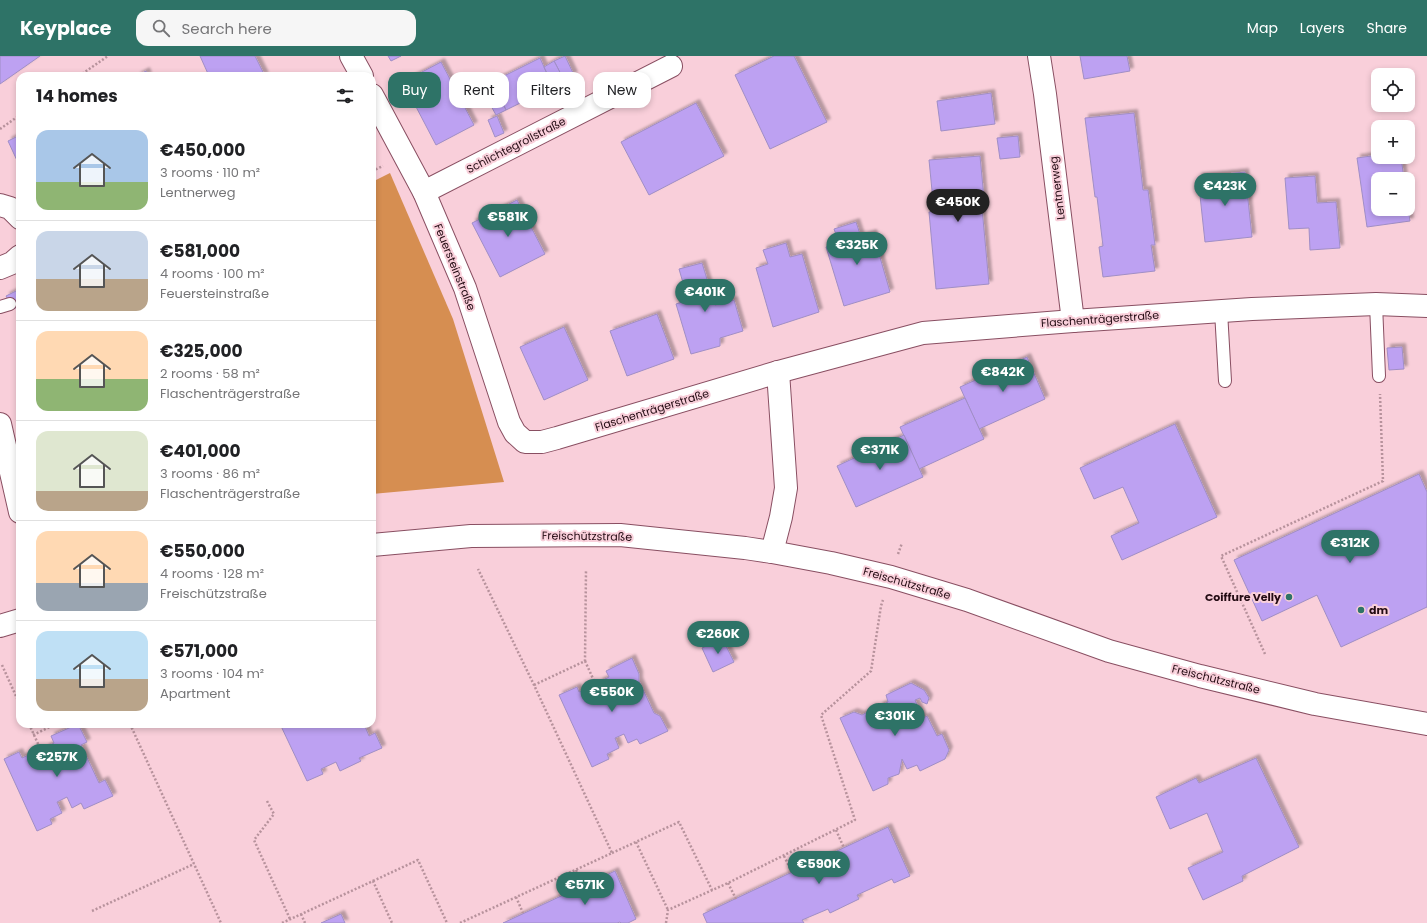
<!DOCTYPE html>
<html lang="en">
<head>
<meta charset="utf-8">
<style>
	body { margin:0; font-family:Poppins,sans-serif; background:#f6f6f6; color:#202124; height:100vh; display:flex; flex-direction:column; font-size:15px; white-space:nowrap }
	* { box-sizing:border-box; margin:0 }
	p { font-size:13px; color:#757577 }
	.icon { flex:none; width:22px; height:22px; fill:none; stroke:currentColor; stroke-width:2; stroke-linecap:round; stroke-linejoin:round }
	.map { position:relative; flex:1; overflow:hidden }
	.panel { position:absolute; left:16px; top:16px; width:360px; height:656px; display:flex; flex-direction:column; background:#fff; border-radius:12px; box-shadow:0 2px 6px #0003 }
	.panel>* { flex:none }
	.top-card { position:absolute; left:388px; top:16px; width:380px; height:36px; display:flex; gap:8px }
	.buttons { position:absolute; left:1371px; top:12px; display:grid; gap:8px }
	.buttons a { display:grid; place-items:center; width:44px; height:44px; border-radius:8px; background:#fff; box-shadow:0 2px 6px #0003; font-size:20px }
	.price { position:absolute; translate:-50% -34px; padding:0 9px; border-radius:14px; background:#2e7367; color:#fff; font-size:13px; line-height:26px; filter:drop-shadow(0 1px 2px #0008) }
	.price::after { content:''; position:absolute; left:50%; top:24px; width:12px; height:9px; margin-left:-6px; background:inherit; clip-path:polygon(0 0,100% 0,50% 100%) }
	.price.current { background:#222; color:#fff }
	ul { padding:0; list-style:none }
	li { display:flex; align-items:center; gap:12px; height:100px; padding:0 20px }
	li+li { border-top:1px solid #e0e0e0 }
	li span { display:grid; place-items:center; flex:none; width:112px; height:80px; border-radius:12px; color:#555 }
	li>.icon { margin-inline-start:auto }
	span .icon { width:48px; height:48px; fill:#fffc; stroke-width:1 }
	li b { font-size:17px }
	h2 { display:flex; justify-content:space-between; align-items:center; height:48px; padding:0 20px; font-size:17px }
	.pill { padding:0 14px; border-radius:12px; background:#fff; box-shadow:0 2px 6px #0003; font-size:14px; line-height:36px }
	.pill.current { background:#2e7367; color:#fff }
	header { display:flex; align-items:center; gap:24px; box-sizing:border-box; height:56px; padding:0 20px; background:#2e7367; color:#fff }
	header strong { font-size:19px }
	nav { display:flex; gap:22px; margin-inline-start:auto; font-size:14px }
	.search { width:280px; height:36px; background:#f6f6f6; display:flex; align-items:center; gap:10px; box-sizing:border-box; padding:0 14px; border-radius:12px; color:#757577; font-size:15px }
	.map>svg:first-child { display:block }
	.forest { fill:#d68e51 }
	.building { fill:#bda1f2; stroke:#a08ec5; filter:url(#shadow) }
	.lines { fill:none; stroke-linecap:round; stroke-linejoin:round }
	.lane-casing { stroke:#894f62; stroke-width:14 }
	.street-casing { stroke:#894f62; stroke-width:24 }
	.secondary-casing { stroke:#894f62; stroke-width:24 }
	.path { stroke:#b7929c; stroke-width:2.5; stroke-dasharray:2 2; stroke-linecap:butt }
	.lane { stroke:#fff; stroke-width:12 }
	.street { stroke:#fff; stroke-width:22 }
	.secondary { stroke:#fff; stroke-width:22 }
	.poi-dot { fill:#2e7367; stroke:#f9cfda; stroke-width:1.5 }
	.labels { text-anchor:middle; stroke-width:4; stroke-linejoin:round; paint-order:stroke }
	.street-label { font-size:11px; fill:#230b13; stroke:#f9cfda }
	.poi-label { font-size:11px; font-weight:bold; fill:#230b13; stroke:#f9cfda; text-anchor:end }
</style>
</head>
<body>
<header>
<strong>Keyplace</strong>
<div class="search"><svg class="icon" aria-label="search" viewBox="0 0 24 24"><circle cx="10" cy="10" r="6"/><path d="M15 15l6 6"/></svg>Search here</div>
<nav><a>Map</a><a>Layers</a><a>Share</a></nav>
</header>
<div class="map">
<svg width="1427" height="867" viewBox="0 0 1427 867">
	<defs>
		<filter id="shadow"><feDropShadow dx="3.5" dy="-3.5" stdDeviation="1" flood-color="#0004"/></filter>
	</defs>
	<rect width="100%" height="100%" fill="#f9cfda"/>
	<polygon class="forest" points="390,117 453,263 504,426 372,438 372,126"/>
	<g class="building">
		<polygon points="0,0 40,0 0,28"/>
		<polygon points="200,0 255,0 265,20 209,20"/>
		<polygon points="388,0 401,0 391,5"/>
		<polygon points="565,0 574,19 564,24 554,5"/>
		<polygon points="774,0 794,0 827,66 770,93 735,19"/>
		<polygon points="1080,0 1127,0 1130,15 1084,23"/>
		<polygon points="540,2 553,31 506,54 492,26"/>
		<polygon points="554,5 564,24 553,30 544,11"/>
		<polygon points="441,6 474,69 436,89 403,26"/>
		<polygon points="146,15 148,20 137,20"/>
		<polygon points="496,34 506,54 496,59 485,39"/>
		<polygon points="991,37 995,68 941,75 937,45"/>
		<polygon points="696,47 724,100 649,139 621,86"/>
		<polygon points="1134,57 1143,134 1148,134 1155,189 1151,189 1155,215 1103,221 1099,191 1103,190 1097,141 1095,141 1085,62"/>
		<polygon points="497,60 504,77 495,81 488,64"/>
		<polygon points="20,79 20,111 8,85"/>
		<polygon points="1018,80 1020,101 1000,103 997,82"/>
		<polygon points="1378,99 1378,101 1401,101 1404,123 1378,123 1378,153 1408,153 1408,152 1410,165 1367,171 1357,102"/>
		<polygon points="980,100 985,153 982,152 989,228 936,233 929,156 934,155 929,104"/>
		<polygon points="1245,116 1252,181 1205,186 1198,121"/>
		<polygon points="1315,120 1317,147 1336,146 1340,192 1310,194 1309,172 1289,173 1285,122"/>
		<polygon points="517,144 545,198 500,221 472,167"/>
		<polygon points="856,166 861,181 873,177 890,236 844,250 826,191 839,187 834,173"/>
		<polygon points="786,187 790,201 802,198 819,256 773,271 756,212 768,208 763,194"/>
		<polygon points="702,207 715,249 734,244 743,275 720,282 720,290 691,298 676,248 688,244 679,213"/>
		<polygon points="20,233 20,250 13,253 6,240"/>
		<polygon points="657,258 674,303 627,320 610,275"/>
		<polygon points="564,271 588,324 544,344 520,291"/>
		<polygon points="1402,291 1404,313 1389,314 1387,292"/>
		<polygon points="1027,301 1045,343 979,373 960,331"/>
		<polygon points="965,342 984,383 919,413 900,371"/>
		<polygon points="1175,368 1217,461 1122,504 1111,480 1139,467 1123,431 1094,443 1080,412"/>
		<polygon points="904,379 923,421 856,451 837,410"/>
		<polygon points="1419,418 1427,436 1427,551 1341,591 1317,539 1262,565 1234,504"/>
		<polygon points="722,582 734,606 713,616 702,592"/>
		<polygon points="632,602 639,618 639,625 654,657 660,660 668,675 640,688 637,683 628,687 624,678 615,682 619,692 607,698 609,703 592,711 559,639 577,631 579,636 591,630 595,640 604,636 599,626 609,621 606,615"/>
		<polygon points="911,627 924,634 929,642 927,648 922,646 920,642 915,644 923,662 927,660 937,680 942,678 949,694 945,703 920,715 917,709 907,713 902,703 899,718 888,722 888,728 873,735 840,662 854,656 862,659 871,654 876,665 884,660 879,650 888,646 886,639"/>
		<polygon points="78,668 87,686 81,689 99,727 105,724 113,740 84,753 81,747 72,752 67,741 57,746 62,757 50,763 52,768 37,775 4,703 19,696 22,702 35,696 40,706 50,701 45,692 54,687 51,680"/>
		<polygon points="280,668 364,668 369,680 375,677 382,692 359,702 361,705 340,715 336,706 321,713 323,718 307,725"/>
		<polygon points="1256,702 1299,791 1242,820 1243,825 1203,844 1188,812 1223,796 1207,757 1170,773 1156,741 1196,722 1199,727"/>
		<polygon points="888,771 910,820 894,827 892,823 857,839 859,843 830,857 828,853 802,864 804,867 707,867 703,858"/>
		<polygon points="615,815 636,863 628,867 621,867 620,866 617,867 503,867"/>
		<polygon points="341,858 345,867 321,867"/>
	</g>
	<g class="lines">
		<g class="lane-casing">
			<g id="lane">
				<polyline points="1376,248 1379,320"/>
				<polyline points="0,251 10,248"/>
				<polyline points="1221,255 1225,325"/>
			</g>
		</g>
		<g class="street-casing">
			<g id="street">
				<polyline points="351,0 362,20"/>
				<polyline points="1039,0 1045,38 1073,265"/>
				<polyline points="372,39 424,136 465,232 509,366 515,377 525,386 542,386 557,382 778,316 923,277 1073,265 1252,253 1376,248 1427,250"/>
				<polyline points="424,136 671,10"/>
				<polyline points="0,149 10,152 20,162"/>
				<polyline points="0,212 12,207 20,200"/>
				<polyline points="0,368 20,456"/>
				<polyline points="772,496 781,461 786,432 778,316"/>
			</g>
		</g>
		<g class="secondary-casing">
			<g id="secondary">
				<polyline points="372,489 471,480 620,479 745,492 772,496 831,507 891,521 967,544 1109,595 1200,620 1315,648 1427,668"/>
				<polyline points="0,570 20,564"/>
			</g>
		</g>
		<g class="path">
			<polyline points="79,20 108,0"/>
			<polyline points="0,73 20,59"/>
			<polyline points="372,115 383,110"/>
			<polyline points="898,498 902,487"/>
			<polyline points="1265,598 1221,500 1383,425 1380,338"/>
			<polyline points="585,605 600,638"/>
			<polyline points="2,609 20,649"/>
			<polyline points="534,629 585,605 586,514"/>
			<polyline points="29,668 45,703"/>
			<polyline points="130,668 221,867"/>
			<polyline points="33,679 56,668"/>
			<polyline points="267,745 274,758 254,784 290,863"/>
			<polyline points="836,774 844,792"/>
			<polyline points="636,786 668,854"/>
			<polyline points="612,797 679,766 712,834"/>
			<polyline points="784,800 792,816"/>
			<polyline points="576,814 583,829"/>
			<polyline points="373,825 418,804 447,867"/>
			<polyline points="728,827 736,843"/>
			<polyline points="516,841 523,857"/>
			<polyline points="92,855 194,808"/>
			<polyline points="301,858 305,867"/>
			<polyline points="282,867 373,825 392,867"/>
			<polyline points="460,867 612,797 534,629 478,513"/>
			<polyline points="666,867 668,854 728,827 855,764 821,659 871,615 881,550 883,544"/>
		</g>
		<use href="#lane" class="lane"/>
		<use href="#street" class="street"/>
		<use href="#secondary" class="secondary"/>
	</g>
	<g class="poi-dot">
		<circle cx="1289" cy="541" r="4"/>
		<circle cx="1361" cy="554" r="4"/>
	</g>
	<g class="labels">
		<g class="street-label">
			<text transform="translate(516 89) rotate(-27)" y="4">Schlichtegrollstraße</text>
			<text transform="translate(1057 132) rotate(-97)" y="4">Lentnerweg</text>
			<text transform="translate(455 211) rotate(68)" y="4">Feuersteinstraße</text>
			<text transform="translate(1100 263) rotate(-4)" y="4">Flaschenträgerstraße</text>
			<text transform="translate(652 354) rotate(-17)" y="4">Flaschenträgerstraße</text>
			<text transform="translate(587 480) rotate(1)" y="4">Freischützstraße</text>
			<text transform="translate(907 527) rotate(16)" y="4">Freischützstraße</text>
			<text transform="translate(1216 623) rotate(14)" y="4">Freischützstraße</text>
		</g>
		<g class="poi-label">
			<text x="1281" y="545">Coiffure Velly</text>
			<text x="1369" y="558" text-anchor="start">dm</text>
		</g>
	</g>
</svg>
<div class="buttons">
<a><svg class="icon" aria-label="locate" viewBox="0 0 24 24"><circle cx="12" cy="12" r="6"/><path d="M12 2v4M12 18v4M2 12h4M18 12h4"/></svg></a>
<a>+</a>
<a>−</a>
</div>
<b class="price" style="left:1225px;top:151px">€423K</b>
<b class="price current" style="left:958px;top:167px">€450K</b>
<b class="price" style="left:508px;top:182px">€581K</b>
<b class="price" style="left:857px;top:210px">€325K</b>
<b class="price" style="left:705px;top:257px">€401K</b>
<b class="price" style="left:1003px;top:337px">€842K</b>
<b class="price" style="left:880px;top:415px">€371K</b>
<b class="price" style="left:1350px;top:508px">€312K</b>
<b class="price" style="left:718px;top:599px">€260K</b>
<b class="price" style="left:612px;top:657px">€550K</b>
<b class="price" style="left:895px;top:681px">€301K</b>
<b class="price" style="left:57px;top:722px">€257K</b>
<b class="price" style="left:819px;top:829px">€590K</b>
<b class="price" style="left:585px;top:850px">€571K</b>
<div class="top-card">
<a class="pill current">Buy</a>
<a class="pill">Rent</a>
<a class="pill">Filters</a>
<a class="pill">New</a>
</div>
<section class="panel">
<h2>14 homes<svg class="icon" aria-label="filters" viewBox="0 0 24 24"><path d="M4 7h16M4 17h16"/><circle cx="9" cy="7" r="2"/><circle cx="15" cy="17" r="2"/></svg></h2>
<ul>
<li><span style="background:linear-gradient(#a9c7e8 65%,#8fb573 0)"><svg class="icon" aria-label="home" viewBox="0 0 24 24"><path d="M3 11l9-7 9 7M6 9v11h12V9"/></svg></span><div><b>€450,000</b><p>3 rooms · 110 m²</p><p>Lentnerweg</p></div></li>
<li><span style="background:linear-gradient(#c9d6e8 60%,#b9a48a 0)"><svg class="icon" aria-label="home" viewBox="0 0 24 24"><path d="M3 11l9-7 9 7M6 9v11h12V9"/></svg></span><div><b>€581,000</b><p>4 rooms · 100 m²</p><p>Feuersteinstraße</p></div></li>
<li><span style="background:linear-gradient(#ffd9b3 60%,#8fb573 0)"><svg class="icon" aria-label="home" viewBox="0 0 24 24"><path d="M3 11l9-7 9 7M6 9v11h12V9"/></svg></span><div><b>€325,000</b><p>2 rooms · 58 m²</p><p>Flaschenträgerstraße</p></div></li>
<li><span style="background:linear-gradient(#dfe7d0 75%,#b9a48a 0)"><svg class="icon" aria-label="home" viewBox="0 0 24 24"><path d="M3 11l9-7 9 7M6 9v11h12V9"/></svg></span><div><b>€401,000</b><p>3 rooms · 86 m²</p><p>Flaschenträgerstraße</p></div></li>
<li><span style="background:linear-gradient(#ffd9b3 65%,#9aa5b1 0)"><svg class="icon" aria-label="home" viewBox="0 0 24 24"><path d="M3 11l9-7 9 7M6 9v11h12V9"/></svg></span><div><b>€550,000</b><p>4 rooms · 128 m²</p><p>Freischützstraße</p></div></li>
<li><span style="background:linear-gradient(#bfe0f5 60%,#b9a48a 0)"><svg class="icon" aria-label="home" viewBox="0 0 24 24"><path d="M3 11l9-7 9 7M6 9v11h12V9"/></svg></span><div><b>€571,000</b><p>3 rooms · 104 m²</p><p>Apartment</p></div></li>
</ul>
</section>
</div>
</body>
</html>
